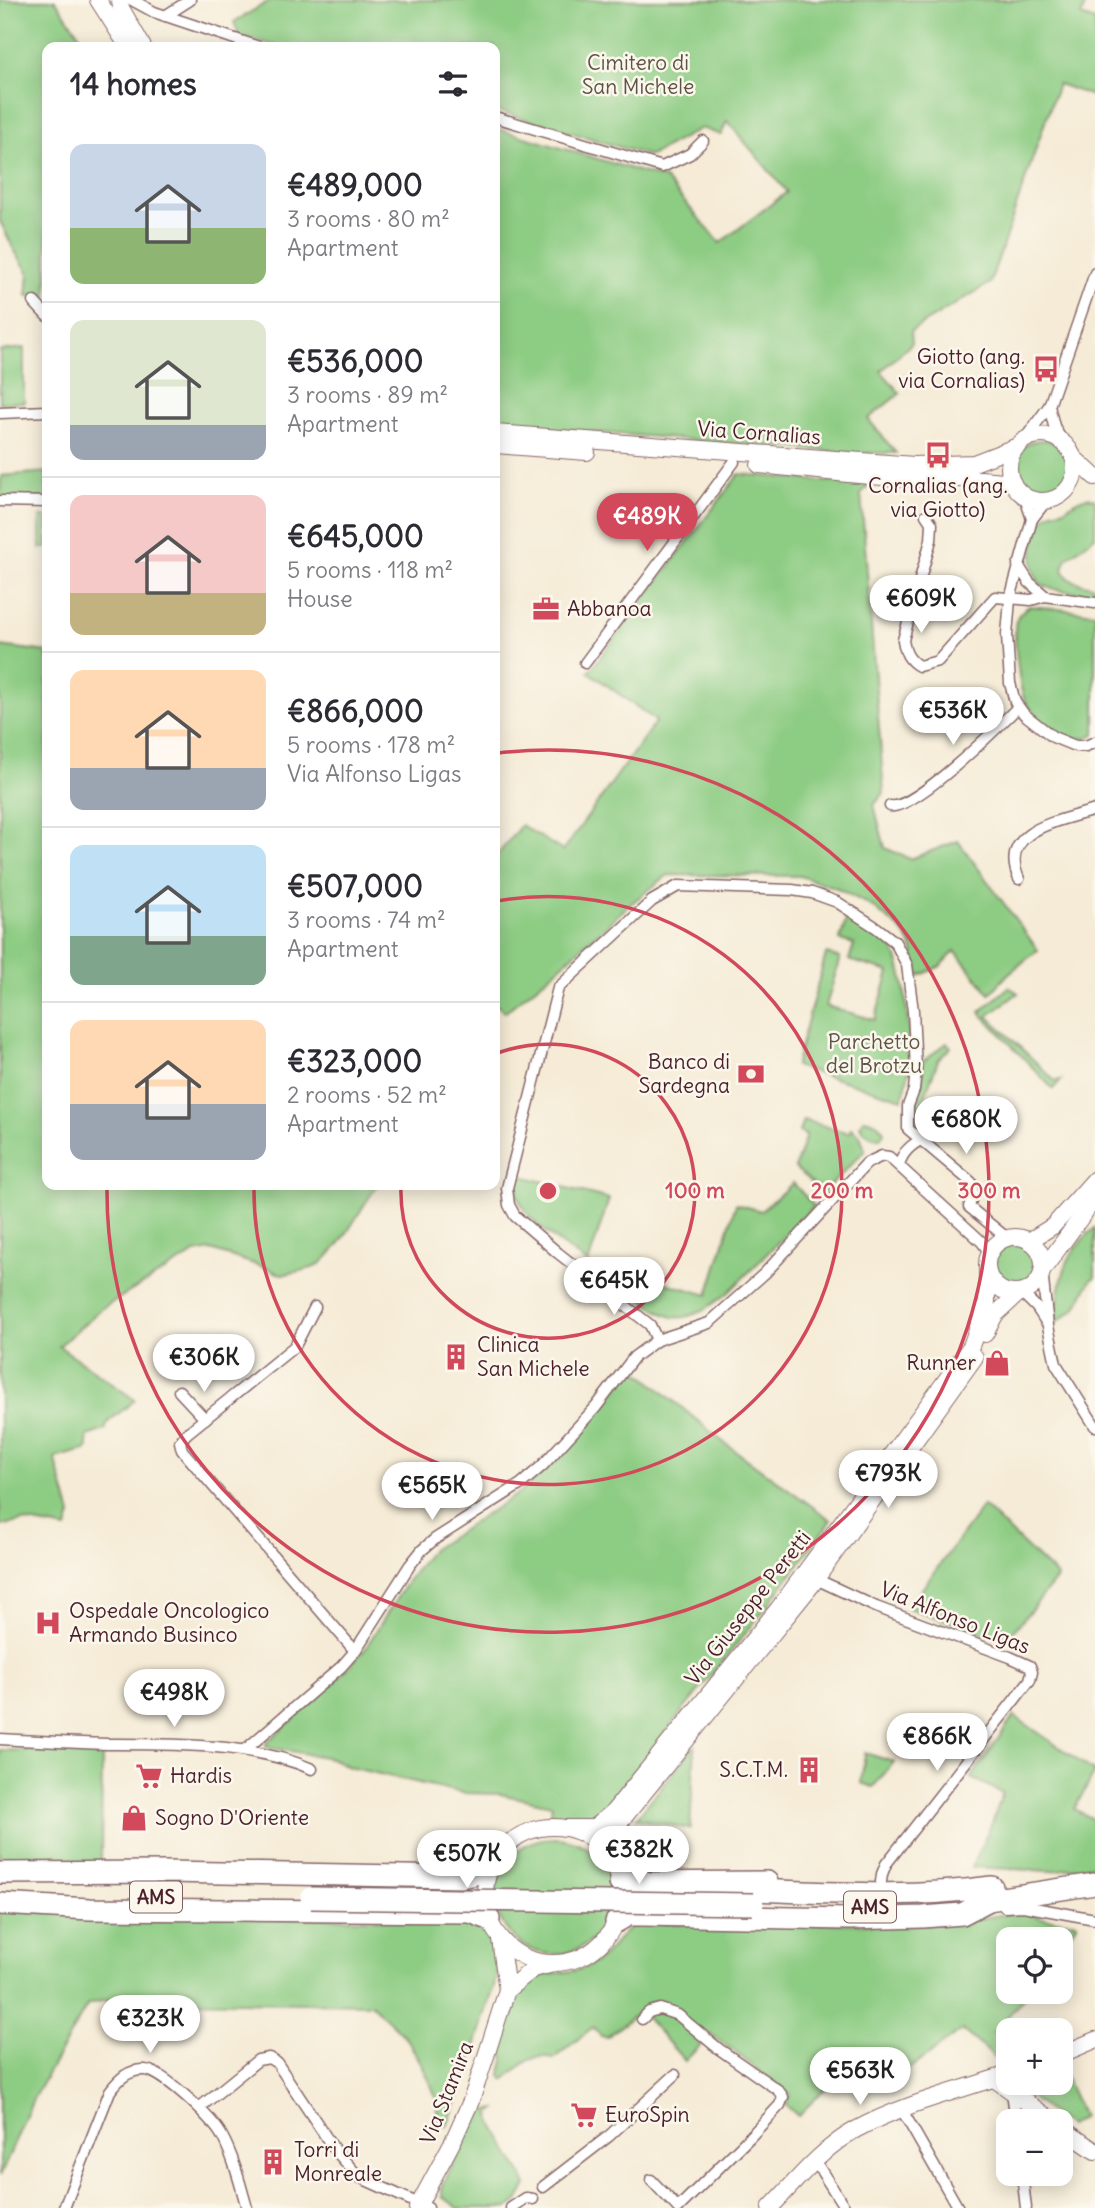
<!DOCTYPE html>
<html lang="en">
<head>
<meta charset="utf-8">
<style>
	body { margin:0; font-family:Delius,sans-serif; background:#f2f2f3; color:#2b2b33; height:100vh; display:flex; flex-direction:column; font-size:26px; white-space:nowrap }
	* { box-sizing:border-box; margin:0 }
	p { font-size:23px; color:#7c7c81 }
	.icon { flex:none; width:38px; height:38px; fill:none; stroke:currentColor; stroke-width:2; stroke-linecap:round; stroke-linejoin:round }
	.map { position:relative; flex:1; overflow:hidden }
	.drawer { position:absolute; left:42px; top:42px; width:458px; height:1148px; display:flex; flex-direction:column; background:#fff; border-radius:14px; box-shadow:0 4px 18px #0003 }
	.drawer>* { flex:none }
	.controls { position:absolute; left:996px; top:1927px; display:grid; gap:14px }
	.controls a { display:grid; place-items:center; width:77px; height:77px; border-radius:14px; background:#fff; box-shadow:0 4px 18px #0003; font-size:35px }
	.price { position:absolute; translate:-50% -60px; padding:0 16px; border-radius:24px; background:#fff; color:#222; font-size:23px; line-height:46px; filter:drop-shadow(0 2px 4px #0008) }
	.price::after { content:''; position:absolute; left:50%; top:42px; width:21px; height:16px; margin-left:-10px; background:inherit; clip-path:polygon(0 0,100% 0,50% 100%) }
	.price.selected { background:#d1495b; color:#fff }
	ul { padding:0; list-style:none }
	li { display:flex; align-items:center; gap:21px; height:175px; padding:0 28px }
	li+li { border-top:2px solid #e1e1e2 }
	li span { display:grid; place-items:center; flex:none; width:196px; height:140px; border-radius:14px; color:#555 }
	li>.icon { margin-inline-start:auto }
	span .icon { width:84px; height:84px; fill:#fffc; stroke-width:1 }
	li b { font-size:30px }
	h2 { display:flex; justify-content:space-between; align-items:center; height:84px; padding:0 28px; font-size:30px }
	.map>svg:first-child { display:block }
	.green { fill:#8dcc83; stroke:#6c7657; stroke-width:2 }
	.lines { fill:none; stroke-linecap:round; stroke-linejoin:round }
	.street-casing { stroke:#866667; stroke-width:13 }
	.secondary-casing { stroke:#866667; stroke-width:18 }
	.highway-casing { stroke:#866667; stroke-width:24 }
	.street { stroke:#fff; stroke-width:10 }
	.secondary { stroke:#fff; stroke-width:16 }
	.highway { stroke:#fff; stroke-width:21 }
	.highway-bridge-casing { stroke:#866667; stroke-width:24; stroke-linecap:butt }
	.highway-bridge { stroke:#fff; stroke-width:21 }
	.ring { fill:none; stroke:#d1495b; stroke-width:3.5 }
	.labels { text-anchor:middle; stroke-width:5; stroke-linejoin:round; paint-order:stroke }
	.shield { fill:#fbf7ec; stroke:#7f6065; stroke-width:2 }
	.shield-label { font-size:19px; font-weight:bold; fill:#4a1f2b }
	.park-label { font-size:21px; fill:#5e5345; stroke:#fbf7ec }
	.poi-label { font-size:21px; fill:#4a1f2b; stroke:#fbf7ec; text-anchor:start }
	.street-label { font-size:21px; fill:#4a1f2b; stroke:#fbf7ec }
	.centre { fill:#d1495b; stroke:#fbf7ec; stroke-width:3.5 }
	.ring-label { font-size:21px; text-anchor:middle; font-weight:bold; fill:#d1495b; stroke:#fbf7ec; stroke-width:5; stroke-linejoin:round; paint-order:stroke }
</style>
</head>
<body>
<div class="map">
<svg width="1095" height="2208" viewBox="0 0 1095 2208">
	<rect width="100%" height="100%" fill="#fbf7ec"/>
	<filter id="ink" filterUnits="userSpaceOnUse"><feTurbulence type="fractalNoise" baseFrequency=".0143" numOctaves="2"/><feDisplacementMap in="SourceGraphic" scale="14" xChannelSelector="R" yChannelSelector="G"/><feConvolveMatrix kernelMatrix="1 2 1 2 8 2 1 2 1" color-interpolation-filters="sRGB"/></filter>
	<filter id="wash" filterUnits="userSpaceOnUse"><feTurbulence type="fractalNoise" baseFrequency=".00686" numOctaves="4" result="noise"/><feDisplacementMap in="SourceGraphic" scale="28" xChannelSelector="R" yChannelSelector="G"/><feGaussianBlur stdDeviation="1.57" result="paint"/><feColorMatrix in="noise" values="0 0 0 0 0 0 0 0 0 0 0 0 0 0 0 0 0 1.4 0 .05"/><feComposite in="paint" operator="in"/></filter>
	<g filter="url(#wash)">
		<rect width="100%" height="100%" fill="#f5ebd6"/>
		<g class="green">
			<polygon points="0,0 55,0 88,47 47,47 47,296 27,296 29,273 14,250 0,221"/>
			<polygon points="271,0 1087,0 1081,16 1095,21 1095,97 1058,84 990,283 911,331 912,343 881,371 900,393 868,419 896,453 854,453 495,424 495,128 665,179 720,243 787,192 727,121 721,135 701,128 650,156 495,110 495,47 281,47 239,36 234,22"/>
			<polygon points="24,348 24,402 0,403 0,351"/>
			<circle cx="1042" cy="468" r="28"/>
			<polygon points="47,472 47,498 0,498 1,476"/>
			<polygon points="739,474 869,485 861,494 884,793 874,805 885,848 910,859 958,841 1038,950 1008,974 990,994 955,951 941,966 919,976 911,944 902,931 873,907 837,888 800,876 668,875 628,906 554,972 505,1012 495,1004 495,858 521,825 563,851 656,721 589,672"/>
			<path d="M 1088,497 L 1095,499 L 1095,536 L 1067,558 L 1063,568 C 1067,584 1081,582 1095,587 L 1095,594 C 1082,592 1051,592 1041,584 C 1026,571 1033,524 1049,514 C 1053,511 1060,511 1064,509 C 1074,503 1077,499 1088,497 Z"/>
			<rect x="40" y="517" width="7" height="31"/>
			<path d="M 1030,606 L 1095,613 L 1095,734 C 1088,737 1082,740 1074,738 C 1057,736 1031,714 1024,698 C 1019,687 1013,632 1016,621 C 1018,614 1024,609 1030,606 Z"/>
			<path d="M 0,646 L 47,652 L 47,1185 L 378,1185 C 358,1210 346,1243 320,1264 C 314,1269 303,1270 295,1272 C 285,1275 278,1275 270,1269 L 211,1250 L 195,1253 L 101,1309 L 59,1346 L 135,1400 L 108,1422 L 105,1430 L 87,1436 L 88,1449 L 55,1458 L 71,1515 L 67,1529 L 23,1521 L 0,1526 Z"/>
			<path d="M 847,916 C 862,921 881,933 891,946 C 906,965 911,1042 909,1067 C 908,1078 906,1088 902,1099 L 795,1066 L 826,954 L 840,958 L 826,1006 L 875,1020 L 889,972 L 849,960 L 854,944 L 840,940 Z"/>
			<polygon points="1009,987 1018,993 988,1016 1055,1081 1061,1080 1053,1089 980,1012"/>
			<polygon points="947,1043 951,1047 938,1060 914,1126 910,1122 910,1115 922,1081 923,1061"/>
			<path d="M 863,1119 C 873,1120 880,1123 884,1132 L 880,1138 C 873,1139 862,1132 860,1125 Z"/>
			<polygon points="803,1120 849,1133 851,1128 860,1135 865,1150 823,1193 795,1168 806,1135 799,1132"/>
			<path d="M 518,1175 L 609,1199 L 588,1264 C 562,1243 512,1216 515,1178 Z"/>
			<path d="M 793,1183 L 814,1206 L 728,1293 C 681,1328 672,1325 629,1288 L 634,1274 L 708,1295 L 736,1204 L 761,1211 Z"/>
			<path d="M 1095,1228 L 1095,1277 L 1091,1280 L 1075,1309 L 1054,1324 C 1061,1284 1060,1255 1095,1228 Z"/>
			<circle cx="1015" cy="1265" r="21"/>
			<polygon points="634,1368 722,1441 831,1520 766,1608 604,1808 586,1818 550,1818 552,1805 500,1794 463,1793 349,1767 331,1758 266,1747 266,1743 333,1684 365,1649 408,1580 430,1551 519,1493 556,1461"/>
			<polygon points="983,1506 1058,1577 1007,1639 998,1639 908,1608"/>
			<polygon points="1014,1716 1095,1772 1074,1809 1095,1820 1095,1865 1050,1871 972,1867 991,1825 1003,1793 971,1778"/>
			<polygon points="695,1746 690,1829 636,1818"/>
			<polygon points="0,1750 102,1751 101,1864 0,1866"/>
			<polygon points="865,1753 894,1762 873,1787 861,1783"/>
			<circle cx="554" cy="1896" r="58"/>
			<path d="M 0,1911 L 466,1921 C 486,1929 498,1950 497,1972 C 496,1985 489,2001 485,2013 C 474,2052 462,2089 447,2126 L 438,2121 C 442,2099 418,2053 403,2035 C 393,2024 381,2014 371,2004 L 106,2000 L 88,2004 L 34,2097 L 0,2177 Z"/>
			<path d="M 1024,1911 L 1041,1918 L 1077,1923 L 1061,1948 L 1060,1939 L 1008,1939 L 1008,1992 L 1029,1992 L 993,2033 L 1008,2041 L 1008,2068 L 962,2030 L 890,2083 L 862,2051 L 798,2116 L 786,2105 L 790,2094 L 711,2034 L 685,2061 L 640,2011 L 607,2037 L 601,2036 L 593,2027 L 553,2059 C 533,2050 519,2068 504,2080 L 501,2076 C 501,2071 504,2065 504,2060 C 504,2055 500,2051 501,2045 C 504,2024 515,1984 537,1977 C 554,1971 573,1974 589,1966 C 610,1955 618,1934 637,1923 L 946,1924 Z"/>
			<polygon points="1061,2068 1083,2117 1069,2126 1014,2085 1014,2083 1060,2082"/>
			<polygon points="496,2109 491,2113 492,2122 527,2185 518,2201 509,2208 458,2208 442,2196 442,2187 478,2112"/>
		</g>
	</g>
	<g filter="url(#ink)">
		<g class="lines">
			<g class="street-casing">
				<g id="street">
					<polyline points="132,0 154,12 259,47"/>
					<polyline points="165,16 190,0"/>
					<polyline points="495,117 662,167 690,154 703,141"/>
					<polyline points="34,302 47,316"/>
					<polyline points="1049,406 1054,426 1063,443"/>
					<polyline points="0,413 47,411"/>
					<polyline points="1024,440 1049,406 1095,273"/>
					<polyline points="1024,495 1032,519"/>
					<polyline points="1047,500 1032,519 1010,599 1007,635 1010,683 1015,702 1024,714 1053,737 1075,746 1086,746 1095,742"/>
					<polyline points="0,501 47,502"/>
					<path d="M 926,515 L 932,524 L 931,540 L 903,640 C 905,652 908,660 919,666 L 938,661 L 995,597 L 1031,600 L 1045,596 L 1095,603"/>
					<polyline points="1018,565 1029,582 1045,596"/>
					<polyline points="585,663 734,462"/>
					<path d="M 890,806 C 914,811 999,726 1018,707"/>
					<path d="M 1019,879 C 997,829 1061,821 1095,810"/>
					<path d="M 899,1165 C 902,1153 912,1144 923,1139"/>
					<polyline points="1042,1271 1048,1326 1056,1364 1095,1426"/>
					<polyline points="1021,1292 1037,1308 1046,1322"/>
					<polyline points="315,1307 295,1346 186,1434 180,1442 182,1450 355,1651"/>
					<polyline points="657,1340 650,1325 558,1253 515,1216 509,1205 507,1188 558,988 652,901 678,886 792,890 812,893 837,902 877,928 895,942 907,965 913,1011 916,1069 914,1090 908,1106 908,1129 971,1182 973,1193 969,1207 1007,1238"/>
					<polyline points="179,1391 205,1419"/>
					<polyline points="816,1579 876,1607 1010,1657 1030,1666 1032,1672 1030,1680 886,1864 882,1874 881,1882"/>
					<path d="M 0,1739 C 36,1741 72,1743 108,1744 C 172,1744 253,1743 312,1769"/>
					<polyline points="245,1750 341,1667 355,1651 410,1565 422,1550 435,1539 521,1484 542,1466 596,1407 634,1357 657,1340 709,1323 765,1273 867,1163 882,1156 889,1157 982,1242 990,1253"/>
					<polyline points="1005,1907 1023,1906 1095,1919"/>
					<polyline points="642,2019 649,2012 660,2009 678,2015 719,2049 778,2090 783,2097 780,2105 750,2137 678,2208"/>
					<polyline points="1012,2092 1016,2121"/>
					<polyline points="199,2108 258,2060 269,2058 277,2063 334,2149 359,2177 428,2208"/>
					<polyline points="902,2110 958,2208"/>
					<polyline points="815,2161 845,2208"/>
					<polyline points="1022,2174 1026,2208"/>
					<polyline points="651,2180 678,2208"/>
					<polyline points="543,2187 609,2136 675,2075"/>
					<path d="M 64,2208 L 110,2091 C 119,2079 129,2069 145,2070 C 163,2071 214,2120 222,2136 C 234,2158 240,2184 247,2208"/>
					<polyline points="511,2208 526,2198 533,2199"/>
				</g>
			</g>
			<g class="secondary-casing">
				<g id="secondary">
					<polyline points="98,0 128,47"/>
					<polyline points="120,0 121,8 143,47"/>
					<polyline points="495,433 914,465 974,463 1018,446"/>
					<circle cx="1042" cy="468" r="33"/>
					<polyline points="495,445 587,452"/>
					<polyline points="1073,457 1095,477"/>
					<path d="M 759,465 C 812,470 864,477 916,479 C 951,481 977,475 1013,483"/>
					<circle cx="1015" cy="1265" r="28"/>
					<polyline points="1029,1241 1053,1226 1095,1179"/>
					<polyline points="1042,1271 1095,1198"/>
					<polyline points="985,1334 995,1315 1019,1293"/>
					<circle cx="553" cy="1895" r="68"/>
					<polyline points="566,1828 593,1828 613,1812 778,1609 971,1346 987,1302 987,1270"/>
					<polyline points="610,1857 613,1831 811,1586 975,1357"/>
					<polyline points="507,1990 533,1969 550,1965"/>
					<polyline points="1060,2055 1095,2040"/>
					<polyline points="994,2079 1053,2121"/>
					<polyline points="1060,2127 1095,2151"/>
					<polyline points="417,2208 453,2141 471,2101 486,2056 507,1990 500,1939"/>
					<path d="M 770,2208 C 796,2181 823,2147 857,2129 C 903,2104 958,2091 1008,2074"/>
				</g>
			</g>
			<g class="highway-casing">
				<g id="highway">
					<path d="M 610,1848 C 618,1865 626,1875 644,1881"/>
					<polyline points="0,1873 165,1872 461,1877 472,1875 492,1863"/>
					<polyline points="620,1883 767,1882"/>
					<path d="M 753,1890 C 833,1893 913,1898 992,1887"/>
					<polyline points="975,1902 1095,1884"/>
					<polyline points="0,1904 90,1909 470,1912 489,1919"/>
					<polyline points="616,1922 628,1915 643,1915 849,1919 923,1917 962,1914 987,1901"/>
				</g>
			</g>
			<use href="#street" class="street"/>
			<use href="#secondary" class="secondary"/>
			<use href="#highway" class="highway"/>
			<g class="highway-bridge-casing">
				<polyline id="highway-bridge" points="311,1898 753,1904"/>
			</g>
			<use href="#highway-bridge" class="highway-bridge"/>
		</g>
	</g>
	<g class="ring">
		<path d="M495 1054A147 147 0 1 1 401 1186"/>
		<path d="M497 901A294 294 0 1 1 254 1186"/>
		<path d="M498 753A441 441 0 1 1 107 1187"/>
	</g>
	<defs>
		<g id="bus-bare" transform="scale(2.1)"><path d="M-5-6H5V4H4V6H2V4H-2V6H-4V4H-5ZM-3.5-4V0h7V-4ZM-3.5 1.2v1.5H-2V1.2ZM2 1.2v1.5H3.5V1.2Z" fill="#d1495b" stroke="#fbf7ec" stroke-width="2.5" paint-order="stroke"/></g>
		<g id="office-bare" transform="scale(2.1)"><path d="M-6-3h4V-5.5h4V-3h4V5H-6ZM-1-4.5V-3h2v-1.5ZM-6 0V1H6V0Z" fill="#d1495b" stroke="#fbf7ec" stroke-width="2.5" paint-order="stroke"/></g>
		<g id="bank-bare" transform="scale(2.1)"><path d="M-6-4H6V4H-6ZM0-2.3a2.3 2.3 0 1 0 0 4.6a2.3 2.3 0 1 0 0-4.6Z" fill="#d1495b" stroke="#fbf7ec" stroke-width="2.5" paint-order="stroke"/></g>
		<g id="building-bare" transform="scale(2.1)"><path d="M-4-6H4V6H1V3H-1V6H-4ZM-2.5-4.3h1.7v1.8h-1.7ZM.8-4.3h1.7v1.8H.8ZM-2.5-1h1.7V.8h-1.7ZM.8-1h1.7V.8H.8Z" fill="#d1495b" stroke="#fbf7ec" stroke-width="2.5" paint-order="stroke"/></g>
		<g id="shop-bare" transform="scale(2.1)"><path d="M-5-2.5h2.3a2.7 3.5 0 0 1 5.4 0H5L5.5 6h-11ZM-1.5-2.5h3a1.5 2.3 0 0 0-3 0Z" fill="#d1495b" stroke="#fbf7ec" stroke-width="2.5" paint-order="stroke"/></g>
		<g id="hospital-bare" transform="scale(2.1)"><path d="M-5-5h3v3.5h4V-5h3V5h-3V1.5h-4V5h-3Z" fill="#d1495b" stroke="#fbf7ec" stroke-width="2.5" paint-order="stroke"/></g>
		<g id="supermarket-bare" transform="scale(2.1)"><path d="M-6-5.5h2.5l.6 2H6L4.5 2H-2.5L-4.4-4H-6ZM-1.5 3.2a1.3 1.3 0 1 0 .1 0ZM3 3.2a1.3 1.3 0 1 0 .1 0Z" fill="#d1495b" stroke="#fbf7ec" stroke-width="2.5" paint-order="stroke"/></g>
	</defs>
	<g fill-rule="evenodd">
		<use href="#bus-bare" x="1046" y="369"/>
		<use href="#bus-bare" x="938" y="455"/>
		<use href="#office-bare" x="546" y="609"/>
		<use href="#bank-bare" x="751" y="1074"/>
		<use href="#building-bare" x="456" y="1357"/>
		<use href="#shop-bare" x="997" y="1363"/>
		<use href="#hospital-bare" x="48" y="1623"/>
		<use href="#building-bare" x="809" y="1770"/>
		<use href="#supermarket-bare" x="149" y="1776"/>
		<use href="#shop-bare" x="134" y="1818"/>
		<use href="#supermarket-bare" x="584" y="2115"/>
		<use href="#building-bare" x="273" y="2162"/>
	</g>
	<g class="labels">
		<g class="shield">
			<rect x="130" y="1881.5" width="52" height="31" rx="5"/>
			<rect x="844" y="1891.5" width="52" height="31" rx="5"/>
		</g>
		<g class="shield-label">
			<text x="156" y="1904">AMS</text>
			<text x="870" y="1914">AMS</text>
		</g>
		<g class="park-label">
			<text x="638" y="70">Cimitero di<tspan x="638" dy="24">San Michele</tspan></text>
			<text x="874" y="1049">Parchetto<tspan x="874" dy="24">del Brotzu</tspan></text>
		</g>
		<g class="poi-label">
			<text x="1025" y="364" text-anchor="end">Giotto (ang.<tspan x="1025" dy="24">via Cornalias)</tspan></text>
			<text x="938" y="493" text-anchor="middle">Cornalias (ang.<tspan x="938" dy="24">via Giotto)</tspan></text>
			<text x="567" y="616">Abbanoa</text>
			<text x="730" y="1069" text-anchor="end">Banco di<tspan x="730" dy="24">Sardegna</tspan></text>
			<text x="477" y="1352">Clinica<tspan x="477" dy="24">San Michele</tspan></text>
			<text x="976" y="1370" text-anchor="end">Runner</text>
			<text x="69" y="1618">Ospedale Oncologico<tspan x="69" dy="24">Armando Businco</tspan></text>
			<text x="788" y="1777" text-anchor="end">S.C.T.M.</text>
			<text x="170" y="1783">Hardis</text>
			<text x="155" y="1825">Sogno D'Oriente</text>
			<text x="605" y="2122">EuroSpin</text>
			<text x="294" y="2157">Torri di<tspan x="294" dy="24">Monreale</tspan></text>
		</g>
		<g class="street-label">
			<text transform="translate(759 433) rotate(4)" y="7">Via Cornalias</text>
			<text transform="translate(748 1608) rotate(-52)" y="7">Via Giuseppe Peretti</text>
			<text transform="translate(955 1618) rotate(22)" y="7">Via Alfonso Ligas</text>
			<text transform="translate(447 2093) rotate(-68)" y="7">Via Stamira</text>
		</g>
	</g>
	<circle cx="548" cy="1191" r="10" class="centre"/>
	<g class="ring-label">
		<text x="695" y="1198">100 m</text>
		<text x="842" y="1198">200 m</text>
		<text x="989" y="1198">300 m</text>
	</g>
</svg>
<div class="controls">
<a><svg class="icon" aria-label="locate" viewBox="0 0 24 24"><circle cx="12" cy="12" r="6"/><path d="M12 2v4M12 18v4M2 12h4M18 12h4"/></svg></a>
<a>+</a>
<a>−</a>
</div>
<b class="price selected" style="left:647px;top:553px">€489K</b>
<b class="price" style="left:921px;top:635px">€609K</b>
<b class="price" style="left:953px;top:747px">€536K</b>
<b class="price" style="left:966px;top:1156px">€680K</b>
<b class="price" style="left:614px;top:1317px">€645K</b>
<b class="price" style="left:204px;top:1394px">€306K</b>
<b class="price" style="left:888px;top:1510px">€793K</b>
<b class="price" style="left:432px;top:1522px">€565K</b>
<b class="price" style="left:174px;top:1729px">€498K</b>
<b class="price" style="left:937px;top:1773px">€866K</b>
<b class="price" style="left:639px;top:1886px">€382K</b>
<b class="price" style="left:467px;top:1890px">€507K</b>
<b class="price" style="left:150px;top:2055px">€323K</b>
<b class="price" style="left:860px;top:2107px">€563K</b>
<section class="drawer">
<h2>14 homes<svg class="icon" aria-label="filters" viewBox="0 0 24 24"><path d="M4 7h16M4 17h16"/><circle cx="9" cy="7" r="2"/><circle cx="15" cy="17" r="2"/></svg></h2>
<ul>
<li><span style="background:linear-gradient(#c9d6e8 60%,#8fb573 0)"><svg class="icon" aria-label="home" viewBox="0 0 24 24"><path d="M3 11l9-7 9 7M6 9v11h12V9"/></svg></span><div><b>€489,000</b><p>3 rooms · 80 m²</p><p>Apartment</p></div></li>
<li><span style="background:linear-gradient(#dfe7d0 75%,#9aa5b1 0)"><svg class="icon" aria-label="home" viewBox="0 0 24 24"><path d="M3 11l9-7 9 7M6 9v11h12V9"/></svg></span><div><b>€536,000</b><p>3 rooms · 89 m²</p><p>Apartment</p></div></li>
<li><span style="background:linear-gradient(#f6c9c9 70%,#c2b280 0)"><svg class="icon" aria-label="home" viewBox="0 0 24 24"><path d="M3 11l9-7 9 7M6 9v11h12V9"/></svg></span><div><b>€645,000</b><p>5 rooms · 118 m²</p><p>House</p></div></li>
<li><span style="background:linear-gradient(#ffd9b3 70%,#9aa5b1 0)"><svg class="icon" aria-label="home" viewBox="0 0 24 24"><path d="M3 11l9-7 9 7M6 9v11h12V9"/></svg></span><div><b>€866,000</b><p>5 rooms · 178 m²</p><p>Via Alfonso Ligas</p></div></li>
<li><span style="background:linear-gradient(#bfe0f5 65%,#7fa58c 0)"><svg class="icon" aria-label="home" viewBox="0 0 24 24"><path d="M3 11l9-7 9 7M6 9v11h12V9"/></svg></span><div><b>€507,000</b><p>3 rooms · 74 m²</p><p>Apartment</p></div></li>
<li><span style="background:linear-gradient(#ffd9b3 60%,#9aa5b1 0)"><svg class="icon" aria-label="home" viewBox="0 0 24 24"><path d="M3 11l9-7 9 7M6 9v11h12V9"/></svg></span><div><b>€323,000</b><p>2 rooms · 52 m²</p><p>Apartment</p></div></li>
</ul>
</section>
</div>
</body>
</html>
